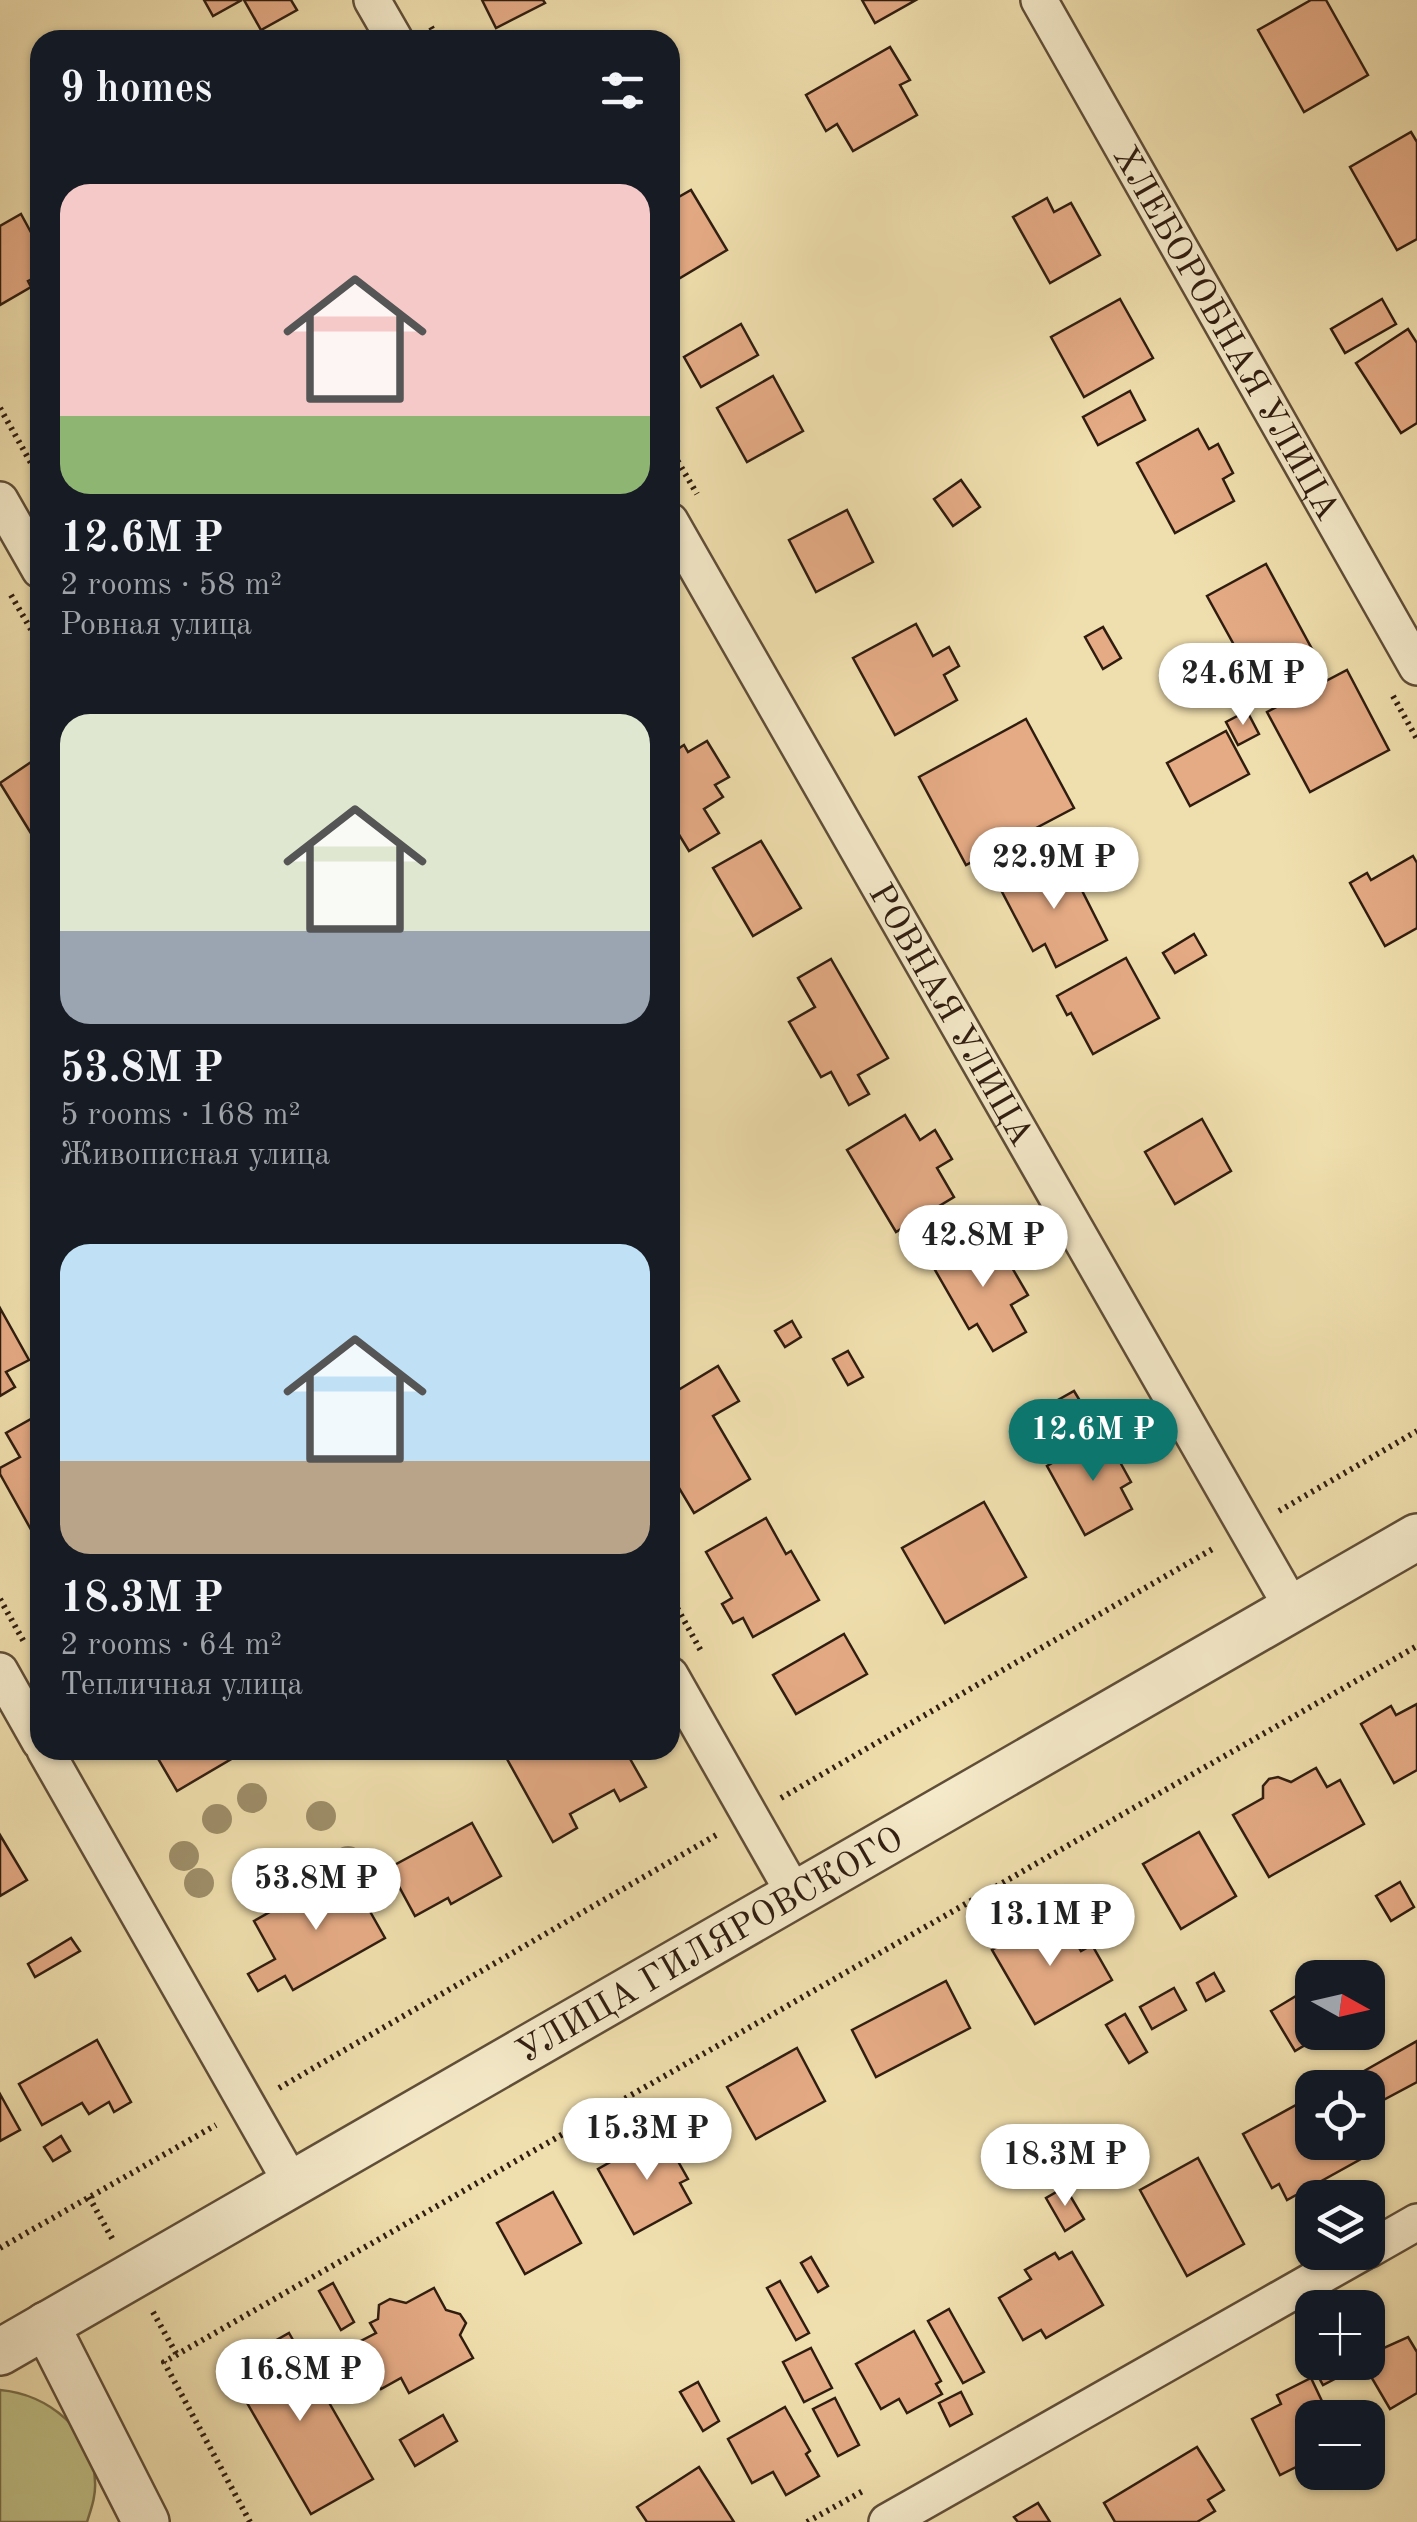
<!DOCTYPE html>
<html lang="en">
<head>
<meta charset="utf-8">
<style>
	body { margin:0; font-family:"Old Standard TT",serif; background:#242831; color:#f1f3f6; height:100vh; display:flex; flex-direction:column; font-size:38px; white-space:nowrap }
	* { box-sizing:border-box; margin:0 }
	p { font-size:32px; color:#9ea1a6 }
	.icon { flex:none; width:55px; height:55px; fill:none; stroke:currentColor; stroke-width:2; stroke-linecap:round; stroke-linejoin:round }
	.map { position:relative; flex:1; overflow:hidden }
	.details { position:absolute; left:30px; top:30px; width:650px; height:1730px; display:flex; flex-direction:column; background:#171b24; border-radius:30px; box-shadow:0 2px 8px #0004 }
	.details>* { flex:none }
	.needle { width:65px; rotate:98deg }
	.fabs { position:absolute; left:1295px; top:1960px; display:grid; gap:20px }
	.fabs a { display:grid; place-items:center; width:90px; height:90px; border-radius:20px; background:#171b24; box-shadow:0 2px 8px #0004; font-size:50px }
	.price { position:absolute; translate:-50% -85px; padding:0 22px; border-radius:35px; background:#fff; color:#222; font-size:32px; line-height:65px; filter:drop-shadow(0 2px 5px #0008) }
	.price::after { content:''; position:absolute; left:50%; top:60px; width:30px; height:22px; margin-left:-15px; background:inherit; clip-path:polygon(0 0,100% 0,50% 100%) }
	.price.on { background:#0f766e; color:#fff }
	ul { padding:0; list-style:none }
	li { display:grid; align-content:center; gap:20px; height:530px; padding:0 30px }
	li span { display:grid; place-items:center; height:310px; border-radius:30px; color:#555 }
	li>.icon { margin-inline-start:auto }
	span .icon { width:180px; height:180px; fill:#fffc; stroke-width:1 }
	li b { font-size:42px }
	h2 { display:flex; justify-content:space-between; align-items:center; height:120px; padding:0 30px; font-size:42px }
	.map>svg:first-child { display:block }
	.green { fill:#c0c086; stroke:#786e4b; stroke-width:2.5 }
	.building { fill:#e5ab85; stroke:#301d10; stroke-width:2.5 }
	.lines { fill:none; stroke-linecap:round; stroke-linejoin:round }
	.minor-casing { stroke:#604e38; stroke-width:40 }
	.tertiary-casing { stroke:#604e38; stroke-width:50 }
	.path { stroke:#301d10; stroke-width:6; stroke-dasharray:2.5 5; stroke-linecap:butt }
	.minor { stroke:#f5eaca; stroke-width:35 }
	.tertiary { stroke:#f5eaca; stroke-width:45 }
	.tree { fill:#9e8f6a }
	.labels { text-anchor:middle; stroke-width:8; stroke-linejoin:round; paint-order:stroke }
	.street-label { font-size:35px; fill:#301d10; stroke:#f5eaca }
</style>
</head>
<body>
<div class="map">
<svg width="1417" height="2522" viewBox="0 0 1417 2522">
	<rect width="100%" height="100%" fill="#f0dfae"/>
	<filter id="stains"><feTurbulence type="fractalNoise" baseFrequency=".002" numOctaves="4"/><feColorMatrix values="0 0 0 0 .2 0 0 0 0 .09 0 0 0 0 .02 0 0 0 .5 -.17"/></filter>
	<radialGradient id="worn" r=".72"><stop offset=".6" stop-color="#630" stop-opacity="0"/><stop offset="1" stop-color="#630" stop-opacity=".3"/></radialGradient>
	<path class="green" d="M 0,2390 C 48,2394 94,2431 95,2482 C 96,2496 91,2509 87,2522 L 0,2522 Z"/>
	<g class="building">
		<polygon points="204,0 242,0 213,16"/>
		<polygon points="244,0 291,0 297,10 261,30"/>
		<polygon points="482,0 543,0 545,3 496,28"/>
		<polygon points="862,0 916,0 875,23"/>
		<polygon points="1311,0 1326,0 1368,75 1304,112 1258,30"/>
		<polygon points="890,47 910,80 900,85 917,115 853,151 837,124 826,131 806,95"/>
		<polygon points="1411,132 1417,142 1417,239 1397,250 1350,167"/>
		<polygon points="691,190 727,250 670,284 670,202"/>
		<polygon points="1047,198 1054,212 1071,203 1100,255 1050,283 1013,217"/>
		<polygon points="21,214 40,249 40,275 28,281 31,287 0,305 0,226"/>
		<polygon points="1120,299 1153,358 1084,397 1051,337"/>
		<polygon points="1382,299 1396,324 1345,353 1331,329"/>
		<polygon points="741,324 758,355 701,387 684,357"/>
		<polygon points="1408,329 1417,343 1417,423 1401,433 1356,363"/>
		<polygon points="773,376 803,431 747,462 717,408"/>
		<polygon points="1130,391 1145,420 1098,445 1083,417"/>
		<polygon points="1198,429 1209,449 1218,444 1233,473 1223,479 1234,501 1175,533 1137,463"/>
		<polygon points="961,480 980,507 953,526 934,499"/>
		<polygon points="847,510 873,562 816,592 789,540"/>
		<polygon points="1266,564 1312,649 1254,681 1207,596"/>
		<polygon points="916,624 933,656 949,647 959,666 944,675 957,700 895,735 853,658"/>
		<polygon points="1103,627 1121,658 1103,669 1085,637"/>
		<polygon points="1347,670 1389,750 1310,792 1267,712"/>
		<polygon points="1247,711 1259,734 1238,745 1226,722"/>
		<polygon points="1026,719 1074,808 966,865 919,777"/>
		<polygon points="1226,731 1249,774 1190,806 1167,763"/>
		<polygon points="707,741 729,777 715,785 723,797 704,809 719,833 689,851 675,828 670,830 670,754 684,745 688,752"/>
		<polygon points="40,756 40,848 0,783"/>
		<polygon points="761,841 801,908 753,936 713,868"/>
		<polygon points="1064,855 1107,940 1056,967 1045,944 1033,951 1000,888"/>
		<polygon points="1413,856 1417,863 1417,928 1385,946 1350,883 1367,873 1371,880"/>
		<polygon points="1194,934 1206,955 1175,973 1163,953"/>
		<polygon points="1126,958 1159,1018 1093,1054 1071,1013 1067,1015 1057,996"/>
		<polygon points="831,959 888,1058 858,1075 869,1094 849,1105 831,1072 821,1077 789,1022 815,1007 798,978"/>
		<polygon points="905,1115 920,1140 935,1130 952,1159 937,1168 954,1197 896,1232 847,1150"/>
		<polygon points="1202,1119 1231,1171 1175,1204 1145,1152"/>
		<polygon points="977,1236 984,1250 997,1242 1028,1295 1011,1305 1026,1332 993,1351 977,1324 969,1329 931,1263"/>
		<polygon points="0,1308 29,1360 6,1372 15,1387 0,1396"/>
		<polygon points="792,1321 801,1337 785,1347 775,1331"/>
		<polygon points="848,1351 863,1377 848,1385 833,1359"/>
		<polygon points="718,1366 739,1401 713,1416 750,1479 694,1513 670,1473 670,1395"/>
		<polygon points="1074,1391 1088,1414 1055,1433 1042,1409"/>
		<polygon points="40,1414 40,1543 39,1544 0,1474 0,1468 20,1457 6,1433"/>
		<polygon points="1104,1433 1131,1482 1121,1488 1132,1509 1085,1535 1047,1466"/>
		<polygon points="984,1502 1026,1577 945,1623 902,1548"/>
		<polygon points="766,1518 786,1554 791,1551 819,1600 753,1637 743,1618 733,1623 722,1604 732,1598 706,1552"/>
		<polygon points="844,1634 867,1674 796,1714 773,1675"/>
		<polygon points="1417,1704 1417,1770 1394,1783 1361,1724 1391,1706 1396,1715"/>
		<polygon points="153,1750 228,1750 233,1758 177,1791"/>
		<polygon points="524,1750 625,1750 646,1787 620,1801 614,1790 570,1814 577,1828 553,1842 507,1759"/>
		<polygon points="1316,1768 1327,1787 1340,1780 1364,1824 1269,1877 1233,1815 1263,1798 1263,1786 1269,1779 1278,1777 1291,1782"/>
		<polygon points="472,1823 501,1876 451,1904 448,1898 415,1916 389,1868"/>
		<polygon points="1199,1832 1236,1896 1181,1929 1143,1864"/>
		<polygon points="0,1835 27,1880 0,1896"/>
		<polygon points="346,1869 385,1938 293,1990 285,1976 258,1991 248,1974 275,1959 254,1921"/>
		<polygon points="1400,1882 1414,1907 1391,1921 1376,1896"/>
		<polygon points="1046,1919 1053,1931 1065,1925 1081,1951 1092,1945 1112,1980 1035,2024 992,1950"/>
		<polygon points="71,1938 80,1951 35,1977 28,1964"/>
		<polygon points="1214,1973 1224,1991 1206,2001 1197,1983"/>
		<polygon points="946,1981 970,2028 876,2077 852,2030"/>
		<polygon points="1174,1988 1186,2010 1152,2029 1140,2007"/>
		<polygon points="1296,1996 1312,2024 1312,2032 1320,2036 1295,2051 1271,2011"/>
		<polygon points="1125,2014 1147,2052 1129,2063 1106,2025"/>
		<polygon points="97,2040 131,2102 114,2112 109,2102 89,2114 82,2103 42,2125 19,2084"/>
		<polygon points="1417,2041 1417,2082 1374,2105 1368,2088 1357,2075"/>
		<polygon points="797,2048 825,2101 756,2139 727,2087"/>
		<polygon points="0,2094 20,2130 0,2141"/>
		<polygon points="1307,2099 1312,2108 1312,2142 1356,2142 1353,2144 1361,2159 1287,2200 1279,2184 1272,2188 1243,2134"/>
		<polygon points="1035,2129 1057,2166 1042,2175 1020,2138"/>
		<polygon points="662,2133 688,2179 680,2183 691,2203 634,2234 598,2169"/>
		<polygon points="61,2136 70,2151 53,2161 44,2147"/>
		<polygon points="1198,2158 1244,2244 1187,2276 1140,2190"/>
		<polygon points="1065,2187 1084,2219 1065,2231 1046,2198"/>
		<polygon points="553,2192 581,2243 525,2274 497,2223"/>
		<polygon points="1072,2252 1103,2305 1046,2338 1041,2330 1023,2340 999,2298 1031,2279 1025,2270 1055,2253 1059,2259"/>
		<polygon points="811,2257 828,2286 818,2292 801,2263"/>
		<polygon points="780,2281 809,2333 796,2340 767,2288"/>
		<polygon points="333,2283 354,2322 341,2330 319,2291"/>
		<polygon points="434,2288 446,2310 460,2314 466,2323 460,2335 473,2358 409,2393 401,2378 381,2389 355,2344 376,2333 370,2323 378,2319 379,2305 390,2299 406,2303"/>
		<polygon points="949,2309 984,2372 963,2383 928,2321"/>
		<polygon points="914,2331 941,2381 936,2384 942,2394 907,2413 899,2399 881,2409 856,2364"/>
		<polygon points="289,2333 373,2479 311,2514 227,2368"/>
		<polygon points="1408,2337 1417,2352 1417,2393 1390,2409 1363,2363 1368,2362 1368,2355"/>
		<polygon points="1312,2342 1312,2362 1343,2362 1348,2372 1323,2385 1302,2347"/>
		<polygon points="811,2348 832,2388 804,2402 783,2362"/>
		<polygon points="1311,2378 1330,2418 1312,2418 1312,2459 1280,2475 1252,2419 1281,2404 1277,2395"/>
		<polygon points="698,2382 719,2421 703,2431 680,2392"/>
		<polygon points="961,2392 972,2414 950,2426 939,2403"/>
		<polygon points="835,2398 859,2445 838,2456 813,2409"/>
		<polygon points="785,2407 810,2451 806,2454 819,2476 786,2495 773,2472 752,2483 728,2439"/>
		<polygon points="443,2415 457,2441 415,2466 400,2440"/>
		<polygon points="1197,2447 1224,2490 1208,2500 1215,2511 1197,2522 1115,2522 1104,2503"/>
		<polygon points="699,2467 734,2522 647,2522 637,2507"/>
		<polygon points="1038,2503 1050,2522 1018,2522 1014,2517"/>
	</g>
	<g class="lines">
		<g class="minor-casing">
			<g id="minor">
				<polyline points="372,0 395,40"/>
				<path id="s1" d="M 1039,0 L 1417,667"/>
				<polyline points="0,500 40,570"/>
				<path id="s2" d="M 670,521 L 1294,1611"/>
				<polyline points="0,1671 40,1742"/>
				<polyline points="670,1675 795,1895"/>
				<polyline points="45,1750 291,2182"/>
				<polyline points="1368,2250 1417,2222"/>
				<polyline points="887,2522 1363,2252"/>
			</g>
		</g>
		<g class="tertiary-casing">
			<g id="tertiary">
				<polyline points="46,2325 146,2522"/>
				<path id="s3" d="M 0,2352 L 1417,1537"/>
			</g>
		</g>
		<g class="path">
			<polyline points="431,27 438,40"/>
			<polyline points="0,408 40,479"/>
			<polyline points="670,448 697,494"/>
			<polyline points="11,595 40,645"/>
			<polyline points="1393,696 1417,739"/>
			<polyline points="1279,1511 1417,1431"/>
			<polyline points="670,1595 701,1651"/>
			<polyline points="0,1599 24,1642"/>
			<polyline points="781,1798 1216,1547"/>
			<polyline points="279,2088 718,1834"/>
			<polyline points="89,2197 113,2240"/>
			<polyline points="0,2248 216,2125"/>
			<polyline points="153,2312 177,2355"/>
			<polyline points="250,2522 164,2362 1417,1646"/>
			<polyline points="807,2522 863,2491"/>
		</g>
		<use href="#minor" class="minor"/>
		<use href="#tertiary" class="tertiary"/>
	</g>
	<g class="tree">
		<circle cx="252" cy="1798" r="15"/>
		<circle cx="321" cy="1816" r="15"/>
		<circle cx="217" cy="1819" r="15"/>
		<circle cx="184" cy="1856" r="15"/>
		<circle cx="348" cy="1861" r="15"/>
		<circle cx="199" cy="1883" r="15"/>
		<circle cx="364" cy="1888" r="15"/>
	</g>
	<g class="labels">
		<g class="street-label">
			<text dy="12" stroke="none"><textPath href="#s1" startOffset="382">ХЛЕБОРОБНАЯ УЛИЦА</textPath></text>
			<text dy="12" stroke="none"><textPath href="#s2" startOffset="568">РОВНАЯ УЛИЦА</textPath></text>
			<text dy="12" stroke="none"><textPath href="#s3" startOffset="818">УЛИЦА ГИЛЯРОВСКОГО</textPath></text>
		</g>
	</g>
	<rect width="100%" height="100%" filter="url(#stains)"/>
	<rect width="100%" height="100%" fill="url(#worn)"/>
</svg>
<div class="fabs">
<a><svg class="needle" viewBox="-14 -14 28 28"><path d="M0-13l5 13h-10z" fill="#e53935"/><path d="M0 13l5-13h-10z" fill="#9ea1a6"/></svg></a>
<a><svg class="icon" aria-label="locate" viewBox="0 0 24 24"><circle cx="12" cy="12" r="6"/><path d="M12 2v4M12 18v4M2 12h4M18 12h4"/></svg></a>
<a><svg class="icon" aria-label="layers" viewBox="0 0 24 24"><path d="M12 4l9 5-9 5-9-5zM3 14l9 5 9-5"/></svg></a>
<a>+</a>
<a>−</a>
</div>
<b class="price" style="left:1243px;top:728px">24.6M ₽</b>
<b class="price" style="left:1054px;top:912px">22.9M ₽</b>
<b class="price" style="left:983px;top:1290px">42.8M ₽</b>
<b class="price on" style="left:1093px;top:1484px">12.6M ₽</b>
<b class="price" style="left:316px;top:1933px">53.8M ₽</b>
<b class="price" style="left:1050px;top:1969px">13.1M ₽</b>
<b class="price" style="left:647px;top:2183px">15.3M ₽</b>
<b class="price" style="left:1065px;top:2209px">18.3M ₽</b>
<b class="price" style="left:300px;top:2424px">16.8M ₽</b>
<section class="details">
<h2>9 homes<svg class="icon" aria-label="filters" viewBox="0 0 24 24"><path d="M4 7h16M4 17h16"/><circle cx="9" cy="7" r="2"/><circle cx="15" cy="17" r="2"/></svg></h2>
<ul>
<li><span style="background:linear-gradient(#f6c9c9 75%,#8fb573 0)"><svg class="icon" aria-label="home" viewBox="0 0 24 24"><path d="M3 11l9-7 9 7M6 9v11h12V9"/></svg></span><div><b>12.6M ₽</b><p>2 rooms · 58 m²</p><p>Ровная улица</p></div></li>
<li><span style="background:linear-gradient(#dfe7d0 70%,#9aa5b1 0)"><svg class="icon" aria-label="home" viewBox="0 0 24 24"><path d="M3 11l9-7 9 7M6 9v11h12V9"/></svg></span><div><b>53.8M ₽</b><p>5 rooms · 168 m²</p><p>Живописная улица</p></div></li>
<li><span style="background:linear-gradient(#bfe0f5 70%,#b9a48a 0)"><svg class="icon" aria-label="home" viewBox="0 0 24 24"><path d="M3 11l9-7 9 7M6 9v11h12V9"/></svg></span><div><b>18.3M ₽</b><p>2 rooms · 64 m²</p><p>Тепличная улица</p></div></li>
</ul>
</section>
</div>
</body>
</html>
